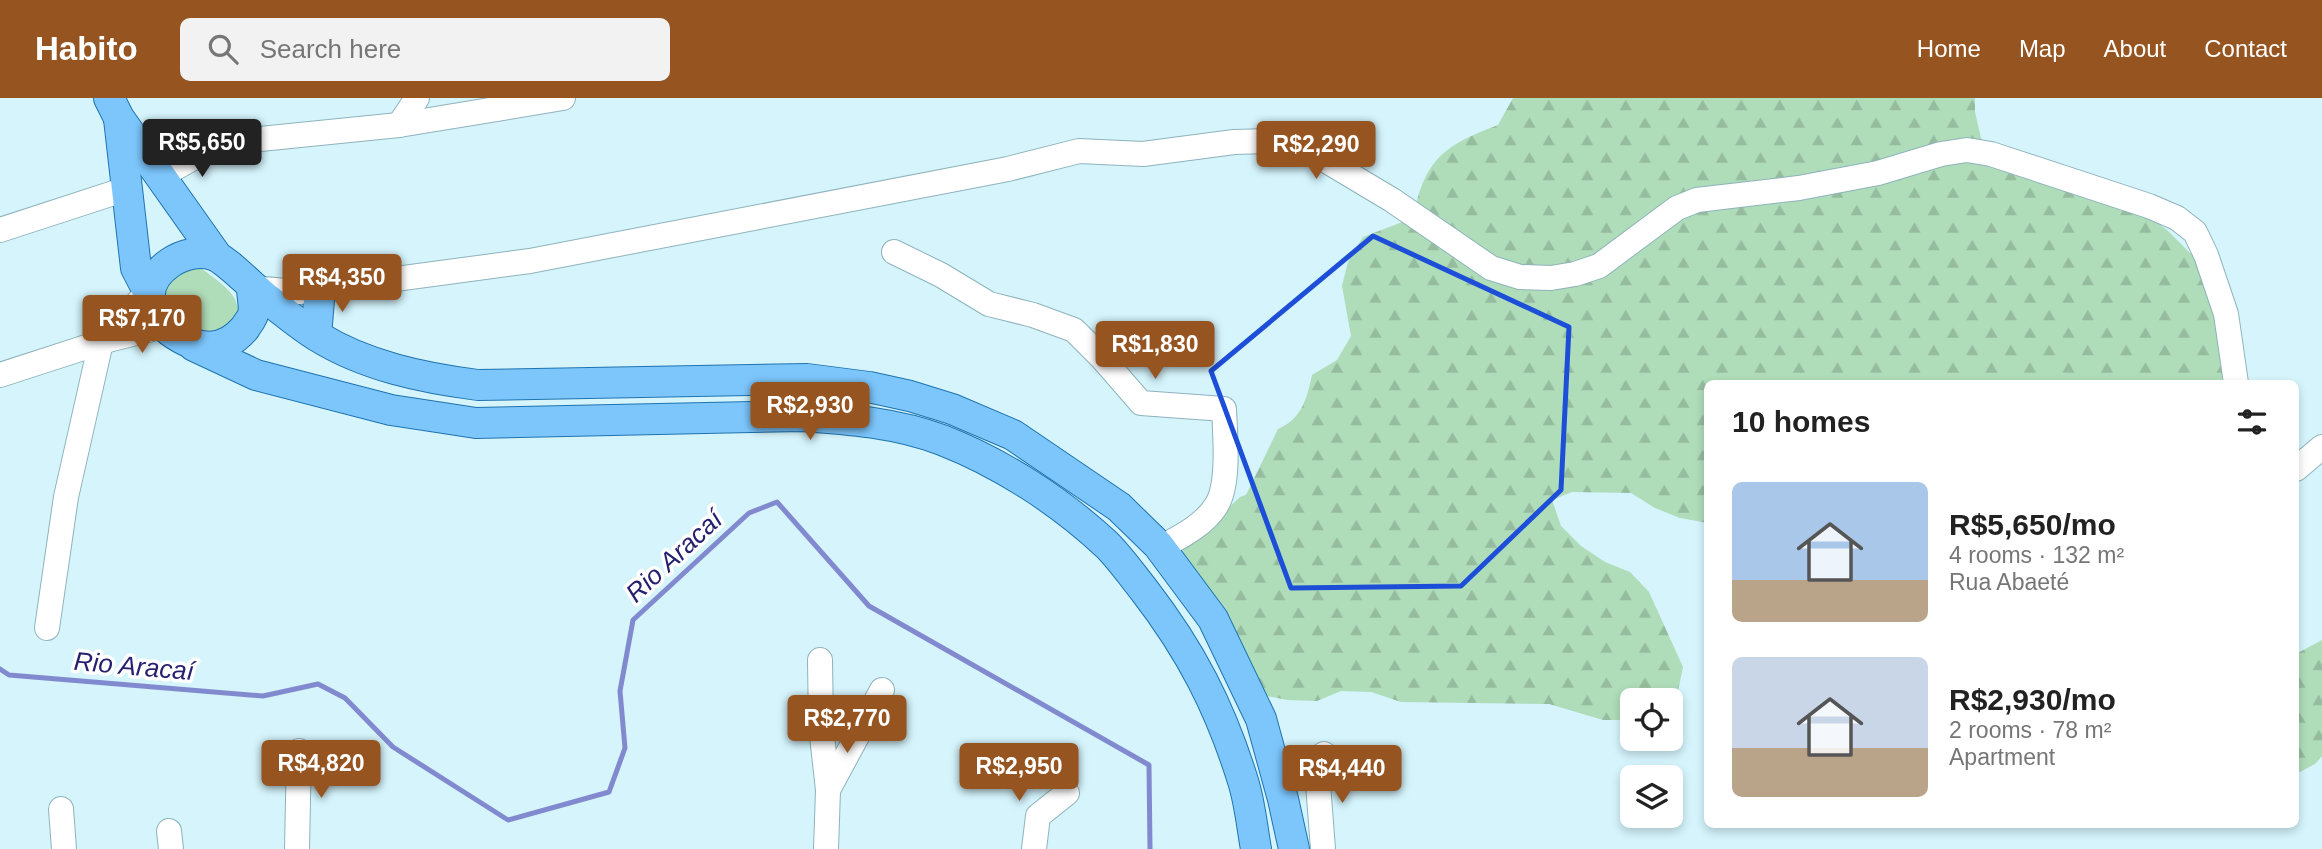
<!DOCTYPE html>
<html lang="en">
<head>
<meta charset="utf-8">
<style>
	body { margin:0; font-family:Helvetica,sans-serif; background:#f2f2f2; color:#222; height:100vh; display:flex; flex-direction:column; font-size:26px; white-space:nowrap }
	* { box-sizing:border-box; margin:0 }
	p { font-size:23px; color:#767676 }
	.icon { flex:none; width:38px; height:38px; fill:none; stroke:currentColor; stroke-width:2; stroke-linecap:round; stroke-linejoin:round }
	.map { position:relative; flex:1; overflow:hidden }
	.side { position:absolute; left:1704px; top:282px; width:595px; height:448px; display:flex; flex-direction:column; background:#fff; border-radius:10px; box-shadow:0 4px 10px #0003 }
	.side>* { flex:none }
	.fabs { position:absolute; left:1620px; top:590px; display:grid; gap:14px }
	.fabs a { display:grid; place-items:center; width:63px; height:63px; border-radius:10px; background:#fff; box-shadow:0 4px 10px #0003; font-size:35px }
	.price { position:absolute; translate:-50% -60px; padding:0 16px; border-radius:7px; background:#965520; color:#fff; font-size:23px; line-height:46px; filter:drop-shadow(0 2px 4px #0008) }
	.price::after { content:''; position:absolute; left:50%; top:42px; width:21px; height:16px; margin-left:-10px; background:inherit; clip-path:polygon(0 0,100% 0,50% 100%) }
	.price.current { background:#222; color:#fff }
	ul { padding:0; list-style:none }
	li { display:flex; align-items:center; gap:21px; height:175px; padding:0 28px }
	li span { display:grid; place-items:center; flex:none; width:196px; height:140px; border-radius:10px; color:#555 }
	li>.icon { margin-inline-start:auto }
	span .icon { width:84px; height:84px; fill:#fffc; stroke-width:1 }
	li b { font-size:30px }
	h2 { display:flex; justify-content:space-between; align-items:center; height:84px; padding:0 28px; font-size:30px }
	header { display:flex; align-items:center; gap:42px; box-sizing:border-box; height:98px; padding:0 35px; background:#965520; color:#fff }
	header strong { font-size:33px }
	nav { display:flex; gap:38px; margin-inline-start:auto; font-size:24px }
	.search { width:490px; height:63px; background:#f2f2f2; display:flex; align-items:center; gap:18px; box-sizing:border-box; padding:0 24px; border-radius:10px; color:#767676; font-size:26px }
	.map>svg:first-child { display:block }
	.green { fill:#afdcb9 }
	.forest { fill:url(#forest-firs) }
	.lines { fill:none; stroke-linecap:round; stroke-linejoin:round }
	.stream { stroke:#828acf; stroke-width:5 }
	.minor-casing { stroke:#8eb3bc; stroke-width:26 }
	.major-casing { stroke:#1f74af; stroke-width:32 }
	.minor { stroke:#fff; stroke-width:24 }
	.major { stroke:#7dc6fc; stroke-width:30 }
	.marked { fill:none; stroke:#1d4ed8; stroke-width:5; stroke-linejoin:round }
	.labels { text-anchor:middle; stroke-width:7; stroke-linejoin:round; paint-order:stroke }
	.water-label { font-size:26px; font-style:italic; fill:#262071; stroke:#fff }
</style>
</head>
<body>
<header>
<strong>Habito</strong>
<div class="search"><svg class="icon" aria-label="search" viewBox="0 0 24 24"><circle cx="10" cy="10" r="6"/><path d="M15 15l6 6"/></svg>Search here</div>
<nav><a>Home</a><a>Map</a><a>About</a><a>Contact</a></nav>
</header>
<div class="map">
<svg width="2322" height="751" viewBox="0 0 2322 751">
	<defs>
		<pattern id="forest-firs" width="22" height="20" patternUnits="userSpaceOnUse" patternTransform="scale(1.75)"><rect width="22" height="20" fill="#afdcb9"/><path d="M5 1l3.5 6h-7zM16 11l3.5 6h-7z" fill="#96bc9f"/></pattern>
	</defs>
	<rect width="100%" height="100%" fill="#d5f4fc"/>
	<path class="green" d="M 197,167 C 220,186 248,197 235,231 L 199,239 L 167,210 L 162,194 L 168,179 Z"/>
	<g class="forest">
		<path d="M 1513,0 L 1975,0 L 1975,14 L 1981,40 L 1996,62 L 2145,116 L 2167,132 L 2205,170 L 2223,244 L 2222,285 L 1708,285 L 1708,425 L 1680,420 L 1655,410 L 1631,395 L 1572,394 L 1552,402 L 1561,428 L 1581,448 L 1605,464 L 1630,474 L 1649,494 L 1683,569 L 1678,593 L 1669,602 L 1633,602 L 1633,622 L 1603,622 L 1549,606 L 1401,604 L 1371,594 L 1341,593 L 1317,603 L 1287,602 L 1262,597 L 1200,477 L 1180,458 L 1195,433 L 1220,418 L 1240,399 L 1246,397 L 1278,331 C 1302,321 1307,300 1312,277 L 1337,262 L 1351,238 L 1342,188 L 1348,164 L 1363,139 L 1413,120 C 1425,61 1443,48 1498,27 Z"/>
		<polygon points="2322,542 2322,658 2315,666 2296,676 2296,556"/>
	</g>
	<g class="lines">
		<polyline class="stream" points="0,571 9,577 263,598 318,586 345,600 393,649 508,722 609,694 625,650 620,593 633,522 749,415 777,404 869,508 1149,667 1150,751"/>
		<g class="minor-casing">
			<g id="minor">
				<polyline points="399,27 417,0"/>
				<polyline points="136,44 174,47 221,45 399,27 563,0"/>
				<polyline points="161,78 215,48"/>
				<polyline points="0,132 126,91"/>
				<path d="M 894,154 L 941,177 L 989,206 L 1033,217 L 1074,232 L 1102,260 L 1141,305 L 1224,311 C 1225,336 1230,387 1216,408 C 1203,428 1180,439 1160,450"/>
				<polyline points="252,190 299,194 530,163 1008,71 1079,53 1143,56 1234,44 1269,43 1290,46 1310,53 1392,102 1491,170 1520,179 1551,180 1575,176 1599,168 1677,110 1697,102 1799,90 1878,75 1941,56 1967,52 1991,56 2149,108 2177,120 2195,134 2206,157 2226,216 2236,285"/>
				<polyline points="108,242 139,203 150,199"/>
				<polyline points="0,277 108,242 164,228"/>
				<polyline points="2296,371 2322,349"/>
				<polyline points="47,530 66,399 101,244"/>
				<polyline points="820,562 821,629 828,692 826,751"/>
				<polyline points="828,692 882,592"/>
				<polyline points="61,711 64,751"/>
				<polyline points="169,733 171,751"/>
				<polyline points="297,751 299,653"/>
				<polyline points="1034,751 1038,718 1067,695"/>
				<polyline points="1323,751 1317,673 1324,656"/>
			</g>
		</g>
		<g class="major-casing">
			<g id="major">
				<polyline points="109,0 119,20 216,157"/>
				<polyline points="119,21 136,170 150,197"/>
				<path d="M 252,190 C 252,198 255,209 253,216 C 252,221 247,226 245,230 C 222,257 196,252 170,233 C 161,226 152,215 150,203 C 146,172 186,148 213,157 C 226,161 256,193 270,203 C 285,215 301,228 317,238 C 365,268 423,280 478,287 L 807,281 L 869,289 L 910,298 L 952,311 L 1013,337 L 1119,409 L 1158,447 L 1213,521 L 1261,621 L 1283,701 L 1294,751"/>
				<polyline points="316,237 320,191"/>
				<path d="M 194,248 L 256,277 L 391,312 L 476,325 L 801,318 C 848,321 897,325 942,342 C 1001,365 1060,403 1107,447 C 1120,460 1132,477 1144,492 C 1191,553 1220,609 1243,683 C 1250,705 1252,729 1256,751"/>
			</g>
		</g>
		<use href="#minor" class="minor"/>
		<use href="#major" class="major"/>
	</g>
	<path class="marked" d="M 1373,138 L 1569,229 L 1561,392 L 1461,488 L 1291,490 L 1211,273 Z"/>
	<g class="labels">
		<g class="water-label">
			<text transform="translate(674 458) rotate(-43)" y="9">Rio Aracaí</text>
			<text transform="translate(134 568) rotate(5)" y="9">Rio Aracaí</text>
		</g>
	</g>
</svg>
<div class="fabs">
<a><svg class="icon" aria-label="locate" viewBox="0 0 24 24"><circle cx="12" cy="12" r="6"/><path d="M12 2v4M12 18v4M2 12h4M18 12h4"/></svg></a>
<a><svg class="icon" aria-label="layers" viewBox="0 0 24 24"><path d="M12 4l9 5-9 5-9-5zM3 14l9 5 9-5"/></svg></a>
</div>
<b class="price current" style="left:202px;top:81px">R$5,650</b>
<b class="price" style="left:1316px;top:83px">R$2,290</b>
<b class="price" style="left:342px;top:216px">R$4,350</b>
<b class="price" style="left:142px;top:257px">R$7,170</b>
<b class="price" style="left:1155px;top:283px">R$1,830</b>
<b class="price" style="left:810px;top:344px">R$2,930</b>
<b class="price" style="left:847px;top:657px">R$2,770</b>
<b class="price" style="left:321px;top:702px">R$4,820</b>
<b class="price" style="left:1019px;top:705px">R$2,950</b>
<b class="price" style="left:1342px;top:707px">R$4,440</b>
<section class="side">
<h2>10 homes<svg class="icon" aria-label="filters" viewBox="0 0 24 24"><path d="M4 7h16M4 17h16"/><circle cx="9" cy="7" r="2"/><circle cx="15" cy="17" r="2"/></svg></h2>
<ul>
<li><span style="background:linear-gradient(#a9c7e8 70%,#b9a48a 0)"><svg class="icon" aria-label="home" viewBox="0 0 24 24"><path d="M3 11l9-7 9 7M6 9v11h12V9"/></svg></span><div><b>R$5,650/mo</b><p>4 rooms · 132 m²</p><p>Rua Abaeté</p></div></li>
<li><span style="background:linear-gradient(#c9d6e8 65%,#b9a48a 0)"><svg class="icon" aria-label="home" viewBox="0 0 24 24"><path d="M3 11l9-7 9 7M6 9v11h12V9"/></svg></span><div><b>R$2,930/mo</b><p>2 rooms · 78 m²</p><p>Apartment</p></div></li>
</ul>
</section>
</div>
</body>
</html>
